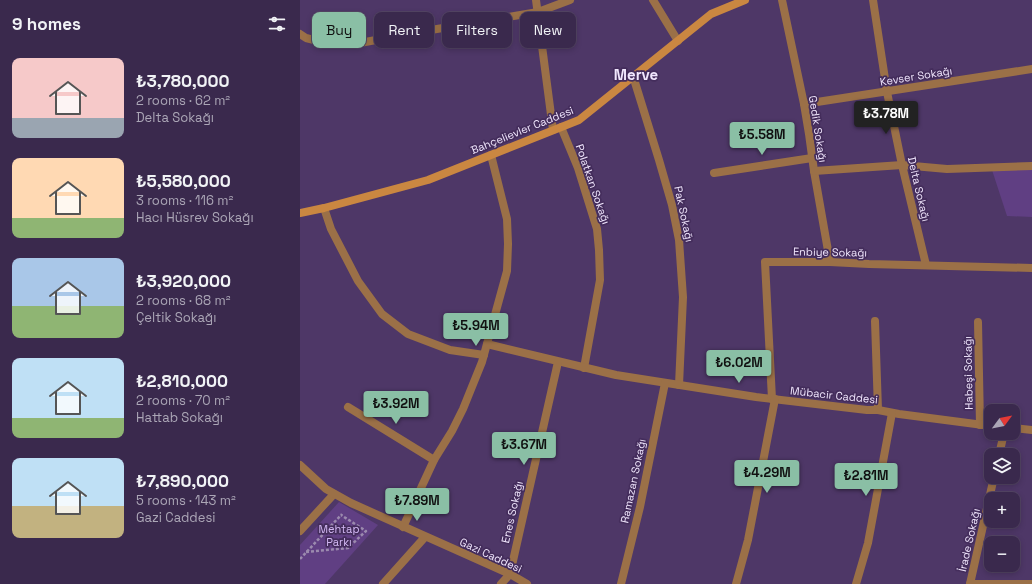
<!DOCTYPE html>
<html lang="en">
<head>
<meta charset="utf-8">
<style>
	body { margin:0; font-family:"Space Grotesk",sans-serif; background:#453557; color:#f1f3f6; height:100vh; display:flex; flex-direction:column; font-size:15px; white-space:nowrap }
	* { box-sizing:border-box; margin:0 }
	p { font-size:13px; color:#aba6b6 }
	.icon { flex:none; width:22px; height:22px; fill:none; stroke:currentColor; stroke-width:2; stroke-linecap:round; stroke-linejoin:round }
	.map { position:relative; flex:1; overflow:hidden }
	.side { display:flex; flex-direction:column; background:#3a294d; width:300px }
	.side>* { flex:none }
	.top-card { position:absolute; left:12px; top:12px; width:380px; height:36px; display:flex; gap:8px }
	.needle { width:26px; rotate:58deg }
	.tools { position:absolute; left:684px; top:404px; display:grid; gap:8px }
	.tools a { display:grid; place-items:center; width:36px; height:36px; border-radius:8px; background:#3a294d; box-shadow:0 2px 6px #0003,0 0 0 1px #544565; font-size:20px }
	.price { position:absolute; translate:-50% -34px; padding:0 9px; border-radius:4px; background:#8abfa5; color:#111; font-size:13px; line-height:26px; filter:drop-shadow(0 1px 2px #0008) }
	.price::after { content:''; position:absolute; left:50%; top:24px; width:12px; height:9px; margin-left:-6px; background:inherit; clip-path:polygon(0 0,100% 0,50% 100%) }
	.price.current { background:#222; color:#fff }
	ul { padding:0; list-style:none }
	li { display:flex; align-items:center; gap:12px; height:100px; padding:0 12px }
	li span { display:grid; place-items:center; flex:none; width:112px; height:80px; border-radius:8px; color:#555 }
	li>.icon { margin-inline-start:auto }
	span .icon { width:48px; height:48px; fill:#fffc; stroke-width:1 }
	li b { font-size:17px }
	h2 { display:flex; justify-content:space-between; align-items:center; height:48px; padding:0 12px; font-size:17px }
	.pill { padding:0 14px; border-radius:8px; background:#3a294d; box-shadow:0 2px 6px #0003,0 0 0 1px #544565; font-size:14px; line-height:36px }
	.pill.current { background:#8abfa5; color:#111 }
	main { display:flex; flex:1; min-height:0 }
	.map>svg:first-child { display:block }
	.green { fill:#603f83 }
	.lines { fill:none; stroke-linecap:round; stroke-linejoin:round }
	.path { stroke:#9b8aae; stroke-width:2.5; stroke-dasharray:3 2; stroke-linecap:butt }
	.minor { stroke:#9b7047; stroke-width:8 }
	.tertiary { stroke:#9b7047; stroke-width:8 }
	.secondary { stroke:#ca8741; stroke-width:8 }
	.labels { text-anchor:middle; stroke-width:3.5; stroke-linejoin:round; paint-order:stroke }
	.street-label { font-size:11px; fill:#f0e6fd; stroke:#442d5c }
	.park-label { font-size:11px; fill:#d3b8f4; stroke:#442d5c }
	.district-label { font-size:15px; font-weight:bold; fill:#f0e6fd; stroke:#442d5c }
</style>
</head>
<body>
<main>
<section class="side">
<h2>9 homes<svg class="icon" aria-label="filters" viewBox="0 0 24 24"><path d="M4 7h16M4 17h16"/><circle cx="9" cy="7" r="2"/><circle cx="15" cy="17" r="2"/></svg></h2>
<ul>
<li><span style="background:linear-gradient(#f6c9c9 75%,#9aa5b1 0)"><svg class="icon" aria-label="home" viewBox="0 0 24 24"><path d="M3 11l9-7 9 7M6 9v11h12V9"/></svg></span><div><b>₺3,780,000</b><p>2 rooms · 62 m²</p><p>Delta Sokağı</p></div></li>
<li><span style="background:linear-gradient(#ffd9b3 75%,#8fb573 0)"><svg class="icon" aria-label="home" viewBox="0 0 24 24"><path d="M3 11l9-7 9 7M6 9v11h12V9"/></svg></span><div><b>₺5,580,000</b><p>3 rooms · 116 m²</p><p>Hacı Hüsrev Sokağı</p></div></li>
<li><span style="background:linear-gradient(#a9c7e8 60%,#8fb573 0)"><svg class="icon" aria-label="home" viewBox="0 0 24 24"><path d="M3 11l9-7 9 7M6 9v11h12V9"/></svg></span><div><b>₺3,920,000</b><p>2 rooms · 68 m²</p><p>Çeltik Sokağı</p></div></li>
<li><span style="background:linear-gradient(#bfe0f5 75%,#8fb573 0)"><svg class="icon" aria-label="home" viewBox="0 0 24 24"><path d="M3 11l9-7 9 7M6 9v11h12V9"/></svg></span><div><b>₺2,810,000</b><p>2 rooms · 70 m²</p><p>Hattab Sokağı</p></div></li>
<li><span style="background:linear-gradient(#bfe0f5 60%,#c2b280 0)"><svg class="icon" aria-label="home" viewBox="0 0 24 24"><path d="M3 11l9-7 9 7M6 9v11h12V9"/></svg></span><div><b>₺7,890,000</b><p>5 rooms · 143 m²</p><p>Gazi Caddesi</p></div></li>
</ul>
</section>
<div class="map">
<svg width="732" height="584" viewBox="0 0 732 584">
	<rect width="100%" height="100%" fill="#4e3767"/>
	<g class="green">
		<polygon points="732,166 732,217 707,216 692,170"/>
		<polygon points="39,502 78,525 25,584 0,584 0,545"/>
	</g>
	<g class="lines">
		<g class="path">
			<polyline points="6,552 48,548 66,531 41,515"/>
			<polyline points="0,559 42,514"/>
		</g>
		<g class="minor">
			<polyline points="236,0 253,130"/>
			<polyline points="353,0 378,41"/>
			<polyline points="482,0 504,104 509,134 514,171 530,262"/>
			<polyline points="573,0 587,92 602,165 626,265"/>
			<polyline points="0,34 6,38 26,43 47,44 60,43 113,33 238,12 270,0"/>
			<polyline points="333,76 359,160 372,205 379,240 383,297 379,385"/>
			<polyline points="504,104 732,69"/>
			<polyline points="261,127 278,168 297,229 299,250 300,280 284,368"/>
			<polyline points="514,171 602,165 647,169 732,166"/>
			<polyline points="414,173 512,158"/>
			<polyline points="24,208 31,229 58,281 82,314 108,334 150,350 184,355"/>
			<polyline points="575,321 578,410"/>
			<polyline points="678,322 680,425"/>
			<polyline points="187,344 316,375 456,397 567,410 578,410 599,414 691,426"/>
			<polyline points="472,399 465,262 530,262 569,264 732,268"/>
			<polyline points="48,407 134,460"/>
			<polyline points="713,428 732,430"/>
			<polyline points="699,455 704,433"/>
			<polyline points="103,527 134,460 152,431 163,409 182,362 207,271 208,244 207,219 191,155"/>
			<polyline points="0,531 34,494"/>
			<polyline points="83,584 125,537"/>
			<polyline points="201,584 210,574 258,362"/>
			<polyline points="321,584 340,507 365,383"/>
			<polyline points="436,584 448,540 475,399"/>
			<polyline points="556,584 568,543 592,413"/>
			<polyline points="670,584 694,477"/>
			<polyline points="670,584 732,584"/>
		</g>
		<polyline class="tertiary" points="0,465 26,489 51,503 210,574 227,584"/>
		<polyline class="secondary" points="0,213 24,208 128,180 279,120 411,14 445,0"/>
	</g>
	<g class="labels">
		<g class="street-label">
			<text transform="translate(616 76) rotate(-9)" y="4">Kevser Sokağı</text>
			<text transform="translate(518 129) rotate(81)" y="4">Gedik Sokağı</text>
			<text transform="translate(222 130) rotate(-22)" y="4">Bahçelievler Caddesi</text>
			<text transform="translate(293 184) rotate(71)" y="4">Polatkan Sokağı</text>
			<text transform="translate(619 189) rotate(77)" y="4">Delta Sokağı</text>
			<text transform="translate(384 214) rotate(78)" y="4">Pak Sokağı</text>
			<text transform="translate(530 252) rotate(1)" y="4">Enbiye Sokağı</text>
			<text transform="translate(668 373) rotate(-91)" y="4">Habeşi Sokağı</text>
			<text transform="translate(534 395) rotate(6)" y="4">Mübacir Caddesi</text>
			<text transform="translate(333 481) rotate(-78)" y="4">Ramazan Sokağı</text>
			<text transform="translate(212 512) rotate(-77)" y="4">Enes Sokağı</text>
			<text transform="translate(669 540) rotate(-77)" y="4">İrade Sokağı</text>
			<text transform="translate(191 555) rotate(25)" y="4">Gazi Caddesi</text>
		</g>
		<g class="park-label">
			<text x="39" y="533">Mehtap<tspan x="39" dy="13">Parkı</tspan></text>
		</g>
		<g class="district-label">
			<text x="336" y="80">Merve</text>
		</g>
	</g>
</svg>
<div class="tools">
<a><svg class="needle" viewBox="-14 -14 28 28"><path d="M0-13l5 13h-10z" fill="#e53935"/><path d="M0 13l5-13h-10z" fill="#aba6b6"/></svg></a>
<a><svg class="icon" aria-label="layers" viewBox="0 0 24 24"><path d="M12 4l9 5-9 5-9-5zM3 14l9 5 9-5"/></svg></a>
<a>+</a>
<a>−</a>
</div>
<b class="price current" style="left:586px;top:135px">₺3.78M</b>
<b class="price" style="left:462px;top:156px">₺5.58M</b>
<b class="price" style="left:176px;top:347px">₺5.94M</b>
<b class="price" style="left:439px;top:384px">₺6.02M</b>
<b class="price" style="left:96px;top:425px">₺3.92M</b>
<b class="price" style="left:224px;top:466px">₺3.67M</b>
<b class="price" style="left:467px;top:494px">₺4.29M</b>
<b class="price" style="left:566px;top:497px">₺2.81M</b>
<b class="price" style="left:117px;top:522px">₺7.89M</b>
<div class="top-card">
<a class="pill current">Buy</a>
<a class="pill">Rent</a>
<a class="pill">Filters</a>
<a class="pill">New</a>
</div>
</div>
</main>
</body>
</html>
